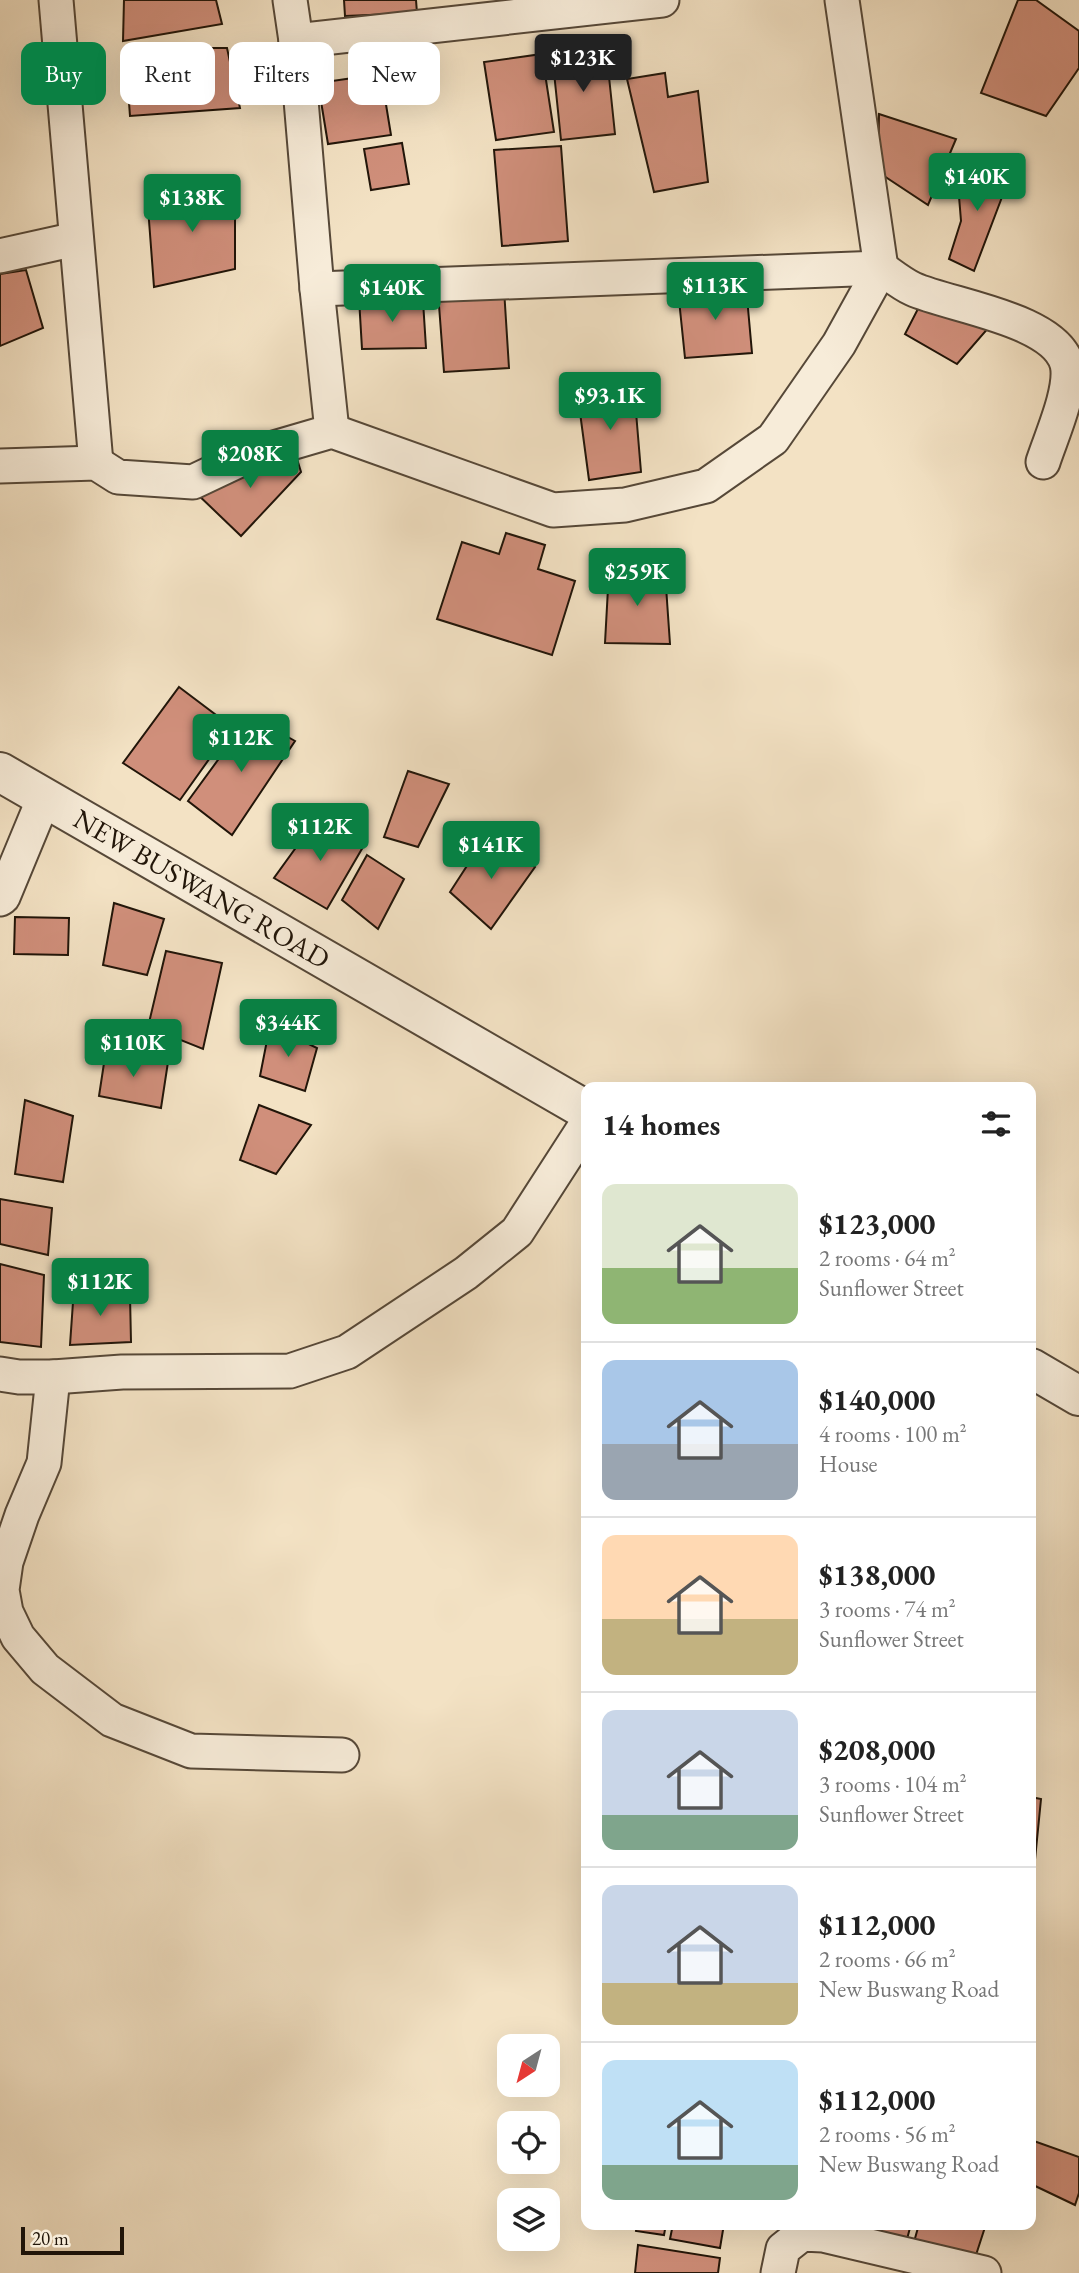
<!DOCTYPE html>
<html lang="en">
<head>
<meta charset="utf-8">
<style>
	body { margin:0; font-family:"EB Garamond",serif; background:#f2f2f2; color:#222; height:100vh; display:flex; flex-direction:column; font-size:26px; white-space:nowrap }
	* { box-sizing:border-box; margin:0 }
	p { font-size:23px; color:#767676 }
	.icon { flex:none; width:38px; height:38px; fill:none; stroke:currentColor; stroke-width:2; stroke-linecap:round; stroke-linejoin:round }
	.map { position:relative; flex:1; overflow:hidden }
	.details { position:absolute; left:581px; top:1082px; width:455px; height:1148px; display:flex; flex-direction:column; background:#fff; border-radius:14px; box-shadow:0 7px 28px #0002 }
	.details>* { flex:none }
	.top-card { position:absolute; left:21px; top:42px; width:455px; height:63px; display:flex; gap:14px }
	.needle { width:46px; rotate:216deg }
	.buttons { position:absolute; left:497px; top:2034px; display:grid; gap:14px }
	.buttons a { display:grid; place-items:center; width:63px; height:63px; border-radius:14px; background:#fff; box-shadow:0 7px 28px #0002; font-size:35px }
	.scale { position:absolute; left:21px; bottom:18px; width:103px; box-sizing:border-box; padding-left:7px; border:4px solid #211509; border-top:0; font-size:19px; line-height:24px; white-space:nowrap; color:#211509; -webkit-text-stroke:5px #f7ecd9; paint-order:stroke }
	.price { position:absolute; translate:-50% -60px; padding:0 16px; border-radius:7px; background:#0b8043; color:#fff; font-size:23px; line-height:46px; filter:drop-shadow(0 2px 4px #0008) }
	.price::after { content:''; position:absolute; left:50%; top:42px; width:21px; height:16px; margin-left:-10px; background:inherit; clip-path:polygon(0 0,100% 0,50% 100%) }
	.price.active { background:#222; color:#fff }
	ul { padding:0; list-style:none }
	li { display:flex; align-items:center; gap:21px; height:175px; padding:0 21px }
	li+li { border-top:2px solid #e0e0e0 }
	li span { display:grid; place-items:center; flex:none; width:196px; height:140px; border-radius:14px; color:#555 }
	li>.icon { margin-inline-start:auto }
	span .icon { width:84px; height:84px; fill:#fffc; stroke-width:1 }
	li b { font-size:30px }
	h2 { display:flex; justify-content:space-between; align-items:center; height:84px; padding:0 21px; font-size:30px }
	.pill { padding:0 24px; border-radius:14px; background:#fff; box-shadow:0 7px 28px #0002; font-size:24px; line-height:63px }
	.pill.active { background:#0b8043; color:#fff }
	.map>svg:first-child { display:block }
	.building { fill:#d08f7b; stroke:#211509; stroke-width:2 }
	.lines { fill:none; stroke-linecap:round; stroke-linejoin:round }
	.minor-casing { stroke:#564838; stroke-width:37 }
	.tertiary-casing { stroke:#564838; stroke-width:42 }
	.minor { stroke:#f7ecd9; stroke-width:33 }
	.tertiary { stroke:#f7ecd9; stroke-width:38 }
	.labels { text-anchor:middle; stroke-width:6; stroke-linejoin:round; paint-order:stroke }
	.street-label { font-size:28px; fill:#211509; stroke:#f7ecd9 }
</style>
</head>
<body>
<div class="map">
<svg width="1079" height="2273" viewBox="0 0 1079 2273">
	<rect width="100%" height="100%" fill="#f3e2c4"/>
	<filter id="stains"><feTurbulence type="fractalNoise" baseFrequency=".00286" numOctaves="4"/><feColorMatrix values="0 0 0 0 .2 0 0 0 0 .09 0 0 0 0 .02 0 0 0 .5 -.17"/></filter>
	<radialGradient id="worn" r=".72"><stop offset=".6" stop-color="#630" stop-opacity="0"/><stop offset="1" stop-color="#630" stop-opacity=".3"/></radialGradient>
	<g class="building">
		<polygon points="124,0 216,0 222,24 123,41"/>
		<polygon points="344,0 416,0 417,13 345,16"/>
		<polygon points="1018,0 1036,0 1079,31 1079,68 1046,116 981,93"/>
		<polygon points="125,48 227,48 240,108 130,116"/>
		<polygon points="606,48 615,134 561,140 552,53"/>
		<polygon points="542,54 554,132 496,140 484,62"/>
		<polygon points="665,73 668,97 698,91 708,182 654,192 627,79"/>
		<polygon points="381,74 391,135 328,144 318,83"/>
		<polygon points="879,114 956,139 928,205 878,172"/>
		<polygon points="402,143 409,184 371,190 364,149"/>
		<polygon points="561,146 568,241 502,246 494,150"/>
		<polygon points="975,166 1010,176 974,271 949,259 961,221 958,184"/>
		<polygon points="235,189 235,269 154,287 147,194"/>
		<polygon points="26,270 43,328 0,346 0,274"/>
		<polygon points="746,286 752,353 685,358 678,290"/>
		<polygon points="504,289 509,368 444,372 438,292"/>
		<polygon points="359,298 423,301 426,348 362,349"/>
		<polygon points="921,303 990,326 957,364 905,334"/>
		<polygon points="634,388 641,472 589,480 577,390"/>
		<polygon points="294,449 301,472 241,536 192,489"/>
		<polygon points="506,533 545,545 538,569 575,581 552,655 437,619 462,542 499,554"/>
		<polygon points="609,570 665,572 670,644 605,643"/>
		<polygon points="179,687 232,727 180,800 123,763"/>
		<polygon points="250,716 295,741 232,835 188,801"/>
		<polygon points="408,771 449,784 418,847 384,837"/>
		<polygon points="318,817 363,847 327,909 274,878"/>
		<polygon points="487,835 535,867 491,929 450,892"/>
		<polygon points="367,855 404,879 378,929 342,900"/>
		<polygon points="114,903 164,919 147,975 103,965"/>
		<polygon points="15,917 69,918 68,955 14,954"/>
		<polygon points="166,951 222,963 203,1049 148,1027"/>
		<polygon points="270,1025 317,1048 305,1091 260,1076"/>
		<polygon points="106,1050 168,1062 161,1108 99,1096"/>
		<polygon points="25,1100 73,1116 63,1182 15,1174"/>
		<polygon points="259,1105 311,1125 276,1174 240,1160"/>
		<polygon points="0,1199 52,1208 48,1255 0,1244"/>
		<polygon points="0,1264 44,1275 41,1347 0,1342"/>
		<polygon points="74,1288 130,1296 131,1342 70,1345"/>
		<polygon points="1031,1797 1041,1799 1031,1900"/>
		<polygon points="1031,2140 1079,2157 1079,2193 1075,2205 1031,2184"/>
		<polygon points="637,2224 666,2224 664,2235 636,2231"/>
		<polygon points="673,2224 724,2224 720,2248 670,2239"/>
		<polygon points="848,2224 911,2224 906,2243"/>
		<polygon points="919,2224 986,2224 975,2258 914,2242"/>
		<polygon points="638,2245 720,2258 718,2273 635,2273"/>
	</g>
	<g class="lines">
		<g class="minor-casing">
			<g id="minor">
				<polyline points="56,0 96,463"/>
				<polyline points="290,0 296,41 317,289 332,431"/>
				<polyline points="296,41 662,0"/>
				<polyline points="0,256 76,239"/>
				<path d="M 317,289 L 881,268 C 891,275 902,284 913,289 C 951,306 1055,319 1067,364 C 1073,389 1051,437 1043,462"/>
				<polyline points="0,466 96,463 118,477 193,482 250,455 332,431 553,510 625,505 706,486 773,439 839,344 881,268 842,0"/>
				<polyline points="0,899 3,897 44,798"/>
				<polyline points="0,1374 19,1377 53,1377 122,1372 290,1371 347,1352 466,1273 517,1232 586,1125"/>
				<polyline points="53,1377 44,1463 22,1515 6,1562 2,1590 6,1612 18,1637 45,1669 112,1720 191,1751 342,1755"/>
				<polyline points="778,2273 783,2249 802,2234 823,2235 984,2273"/>
			</g>
		</g>
		<g class="tertiary-casing">
			<g id="tertiary">
				<path id="s1" d="M 0,772 L 586,1110"/>
				<polyline points="1031,1368 1079,1396"/>
			</g>
		</g>
		<use href="#minor" class="minor"/>
		<use href="#tertiary" class="tertiary"/>
	</g>
	<g class="labels">
		<g class="street-label">
			<text dy="10" stroke="none"><textPath href="#s1" startOffset="233">NEW BUSWANG ROAD</textPath></text>
		</g>
	</g>
	<rect width="100%" height="100%" filter="url(#stains)"/>
	<rect width="100%" height="100%" fill="url(#worn)"/>
</svg>
<div class="buttons">
<a><svg class="needle" viewBox="-14 -14 28 28"><path d="M0-13l5 13h-10z" fill="#e53935"/><path d="M0 13l5-13h-10z" fill="#767676"/></svg></a>
<a><svg class="icon" aria-label="locate" viewBox="0 0 24 24"><circle cx="12" cy="12" r="6"/><path d="M12 2v4M12 18v4M2 12h4M18 12h4"/></svg></a>
<a><svg class="icon" aria-label="layers" viewBox="0 0 24 24"><path d="M12 4l9 5-9 5-9-5zM3 14l9 5 9-5"/></svg></a>
</div>
<div class="scale">20 m</div>
<b class="price active" style="left:583px;top:94px">$123K</b>
<b class="price" style="left:977px;top:213px">$140K</b>
<b class="price" style="left:192px;top:234px">$138K</b>
<b class="price" style="left:715px;top:322px">$113K</b>
<b class="price" style="left:392px;top:324px">$140K</b>
<b class="price" style="left:610px;top:432px">$93.1K</b>
<b class="price" style="left:250px;top:490px">$208K</b>
<b class="price" style="left:637px;top:608px">$259K</b>
<b class="price" style="left:241px;top:774px">$112K</b>
<b class="price" style="left:320px;top:863px">$112K</b>
<b class="price" style="left:491px;top:881px">$141K</b>
<b class="price" style="left:288px;top:1059px">$344K</b>
<b class="price" style="left:133px;top:1079px">$110K</b>
<b class="price" style="left:100px;top:1318px">$112K</b>
<div class="top-card">
<a class="pill active">Buy</a>
<a class="pill">Rent</a>
<a class="pill">Filters</a>
<a class="pill">New</a>
</div>
<section class="details">
<h2>14 homes<svg class="icon" aria-label="filters" viewBox="0 0 24 24"><path d="M4 7h16M4 17h16"/><circle cx="9" cy="7" r="2"/><circle cx="15" cy="17" r="2"/></svg></h2>
<ul>
<li><span style="background:linear-gradient(#dfe7d0 60%,#8fb573 0)"><svg class="icon" aria-label="home" viewBox="0 0 24 24"><path d="M3 11l9-7 9 7M6 9v11h12V9"/></svg></span><div><b>$123,000</b><p>2 rooms · 64 m²</p><p>Sunflower Street</p></div></li>
<li><span style="background:linear-gradient(#a9c7e8 60%,#9aa5b1 0)"><svg class="icon" aria-label="home" viewBox="0 0 24 24"><path d="M3 11l9-7 9 7M6 9v11h12V9"/></svg></span><div><b>$140,000</b><p>4 rooms · 100 m²</p><p>House</p></div></li>
<li><span style="background:linear-gradient(#ffd9b3 60%,#c2b280 0)"><svg class="icon" aria-label="home" viewBox="0 0 24 24"><path d="M3 11l9-7 9 7M6 9v11h12V9"/></svg></span><div><b>$138,000</b><p>3 rooms · 74 m²</p><p>Sunflower Street</p></div></li>
<li><span style="background:linear-gradient(#c9d6e8 75%,#7fa58c 0)"><svg class="icon" aria-label="home" viewBox="0 0 24 24"><path d="M3 11l9-7 9 7M6 9v11h12V9"/></svg></span><div><b>$208,000</b><p>3 rooms · 104 m²</p><p>Sunflower Street</p></div></li>
<li><span style="background:linear-gradient(#c9d6e8 70%,#c2b280 0)"><svg class="icon" aria-label="home" viewBox="0 0 24 24"><path d="M3 11l9-7 9 7M6 9v11h12V9"/></svg></span><div><b>$112,000</b><p>2 rooms · 66 m²</p><p>New Buswang Road</p></div></li>
<li><span style="background:linear-gradient(#bfe0f5 75%,#7fa58c 0)"><svg class="icon" aria-label="home" viewBox="0 0 24 24"><path d="M3 11l9-7 9 7M6 9v11h12V9"/></svg></span><div><b>$112,000</b><p>2 rooms · 56 m²</p><p>New Buswang Road</p></div></li>
</ul>
</section>
</div>
</body>
</html>
